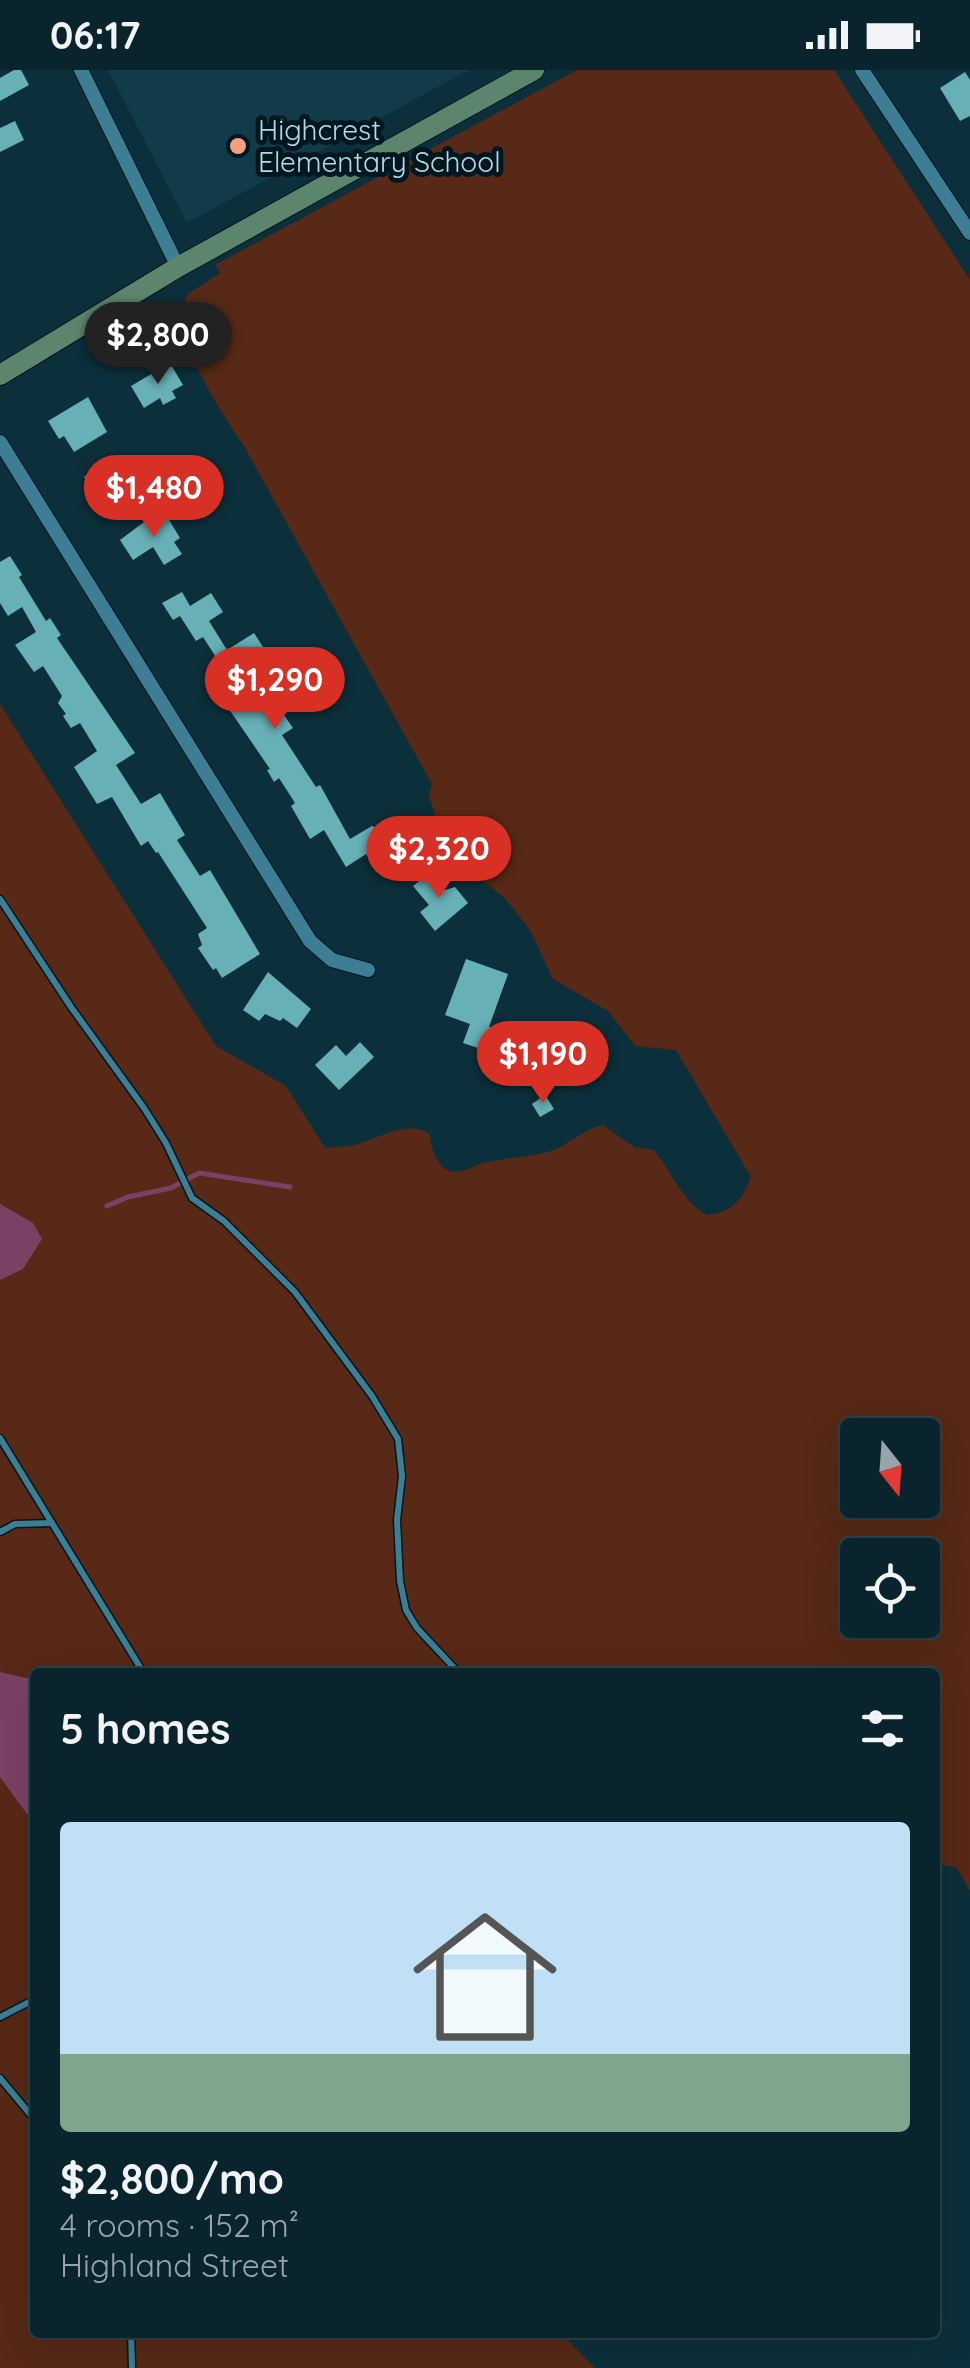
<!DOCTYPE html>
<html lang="en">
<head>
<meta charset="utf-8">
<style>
	body { margin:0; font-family:Quicksand,sans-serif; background:#173038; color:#f1f3f6; height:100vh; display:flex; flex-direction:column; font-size:38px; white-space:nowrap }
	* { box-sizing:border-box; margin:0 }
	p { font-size:32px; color:#99a4a9 }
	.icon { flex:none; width:55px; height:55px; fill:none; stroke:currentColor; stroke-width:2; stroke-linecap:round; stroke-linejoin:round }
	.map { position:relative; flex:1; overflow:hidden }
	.details { position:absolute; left:30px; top:1598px; width:910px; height:670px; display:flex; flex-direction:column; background:#09242c; border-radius:10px; box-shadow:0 10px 40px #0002,0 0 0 2px #294148 }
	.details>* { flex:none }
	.needle { width:65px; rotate:163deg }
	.fabs { position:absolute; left:840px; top:1348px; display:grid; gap:20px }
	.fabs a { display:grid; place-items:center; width:100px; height:100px; border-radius:10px; background:#09242c; box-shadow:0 10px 40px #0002,0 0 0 2px #294148; font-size:50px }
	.price { position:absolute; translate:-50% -85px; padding:0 22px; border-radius:35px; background:#d93025; color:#fff; font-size:32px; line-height:65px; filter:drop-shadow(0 2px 5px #0008) }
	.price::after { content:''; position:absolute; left:50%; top:60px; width:30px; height:22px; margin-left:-15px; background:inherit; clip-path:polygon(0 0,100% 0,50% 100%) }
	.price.selected { background:#222; color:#fff }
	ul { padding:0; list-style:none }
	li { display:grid; align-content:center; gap:20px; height:530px; padding:0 30px }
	li span { display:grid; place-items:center; height:310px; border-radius:10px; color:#555 }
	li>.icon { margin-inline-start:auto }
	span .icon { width:180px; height:180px; fill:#fffc; stroke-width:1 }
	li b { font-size:42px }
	h2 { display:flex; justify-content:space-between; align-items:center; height:120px; padding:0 30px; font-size:42px }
	.status { display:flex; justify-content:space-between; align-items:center; height:70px; padding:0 50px; background:#09242c; direction:ltr }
	.status svg { height:28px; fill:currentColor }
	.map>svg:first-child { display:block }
	.built { fill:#113b48 }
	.green { fill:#572916; fill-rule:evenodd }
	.water { fill:#794265 }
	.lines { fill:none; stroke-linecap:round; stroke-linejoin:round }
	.stream { stroke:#794265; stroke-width:5 }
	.building { fill:#66b0b6 }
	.lane-casing { stroke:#03161d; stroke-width:9 }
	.street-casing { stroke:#03161d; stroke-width:16 }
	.secondary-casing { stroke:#03161d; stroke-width:22 }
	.lane { stroke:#3d7e94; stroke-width:6 }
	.street { stroke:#3d7e94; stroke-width:14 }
	.secondary { stroke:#5c856d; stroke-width:20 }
	.poi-dot { fill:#f2a080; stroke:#00171f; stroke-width:4 }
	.labels { text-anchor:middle; stroke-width:10; stroke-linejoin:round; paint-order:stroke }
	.poi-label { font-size:28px; fill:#b9d9e4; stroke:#00171f; text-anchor:start }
</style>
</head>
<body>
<div class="status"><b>06:17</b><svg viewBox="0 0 49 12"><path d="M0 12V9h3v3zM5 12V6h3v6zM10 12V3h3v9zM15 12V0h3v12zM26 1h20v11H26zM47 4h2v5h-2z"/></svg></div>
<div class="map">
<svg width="970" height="2298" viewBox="0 0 970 2298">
	<rect width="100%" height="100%" fill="#0c303b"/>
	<polygon class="built" points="108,0 469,0 187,153"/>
	<path class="green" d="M 577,0 L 834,0 L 970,210 L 970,1821 L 957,1798 L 935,1793 L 935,1602 L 35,1602 L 35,2262 L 561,2263 L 595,2298 L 0,2298 L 0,634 L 216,976 L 286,1016 L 325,1078 C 333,1077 342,1077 350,1076 C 375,1071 406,1048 430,1064 C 431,1081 439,1106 461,1101 C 469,1100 475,1095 483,1093 C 507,1087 530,1088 554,1080 C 571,1073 585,1058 603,1055 L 634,1077 L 654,1080 C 671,1100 683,1133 707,1145 C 731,1143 743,1129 751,1107 L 676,980 L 635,976 L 608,941 L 553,909 L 530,860 L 504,827 L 461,795 L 423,782 L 422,776 L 438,753 L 429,726 L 432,714 L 244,376 C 222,343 166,262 188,224 L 220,203 L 215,195 ZM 858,1365 L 922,1365 L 922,1430 L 858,1430 ZM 858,1485 L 922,1485 L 922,1550 L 858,1550 Z"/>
	<g class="water">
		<polygon points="0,1134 33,1153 42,1169 23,1199 0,1210"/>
		<polygon points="0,1602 35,1610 35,1755 0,1707"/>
	</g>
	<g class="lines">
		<polyline class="stream" points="107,1136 128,1127 171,1118 199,1103 290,1117"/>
	</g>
	<g class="building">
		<polygon points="14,0 21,0 29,15 0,31 0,8"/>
		<polygon points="965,2 970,10 970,46 960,51 940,18"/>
		<polygon points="15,51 24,70 0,82 0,58"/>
		<polygon points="170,293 183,315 172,321 176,328 163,335 160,328 144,338 131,316"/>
		<polygon points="88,327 107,362 74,382 64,366 59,369 48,351"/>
		<polygon points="110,389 132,425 109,441 84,407"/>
		<polygon points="165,443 180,468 174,472 182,484 164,495 153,477 133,490 120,470 148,449 150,451"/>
		<polygon points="10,486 22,505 19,507 46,551 50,548 61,565 57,568 135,683 116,695 141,734 160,723 185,765 177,770 200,806 210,800 260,884 222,908 216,898 213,900 198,878 202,875 198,864 207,858 158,782 156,783 148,771 141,776 112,727 97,734 74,697 97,681 80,653 71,658 63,646 66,644 58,633 62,626 43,596 34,602 15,575 36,562 22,537 8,546 0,533 0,492"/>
		<polygon points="182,522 190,536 211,523 223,542 209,551 227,580 254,563 285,611 268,622 293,658 282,665 308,705 316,717 320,715 350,769 372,756 376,758 400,791 381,803 366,784 346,797 324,760 310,769 291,736 295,733 279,708 274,712 267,700 270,699 222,629 237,620 203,567 196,571 180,546 173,550 162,533"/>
		<polygon points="431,802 445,820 455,817 468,833 435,861 420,842 429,835 413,816"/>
		<polygon points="466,889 508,904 489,957 492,958 484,980 463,973 470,954 445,945"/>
		<polygon points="268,902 311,939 297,958 283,948 280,951 265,944 259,951 243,940"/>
		<polygon points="360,972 374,987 339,1020 315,995 336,975 346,986"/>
		<polygon points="545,1025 554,1039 540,1047 532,1034"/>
	</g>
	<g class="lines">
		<g class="lane-casing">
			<g id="lane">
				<polyline points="0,829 71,937 144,1038 166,1073 192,1128 224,1151 295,1222 372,1326 398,1369 402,1406 397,1450 400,1511 406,1540 417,1558 458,1602"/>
				<polyline points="0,1368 143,1602"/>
				<polyline points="0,1462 15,1454 52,1453"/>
				<polyline points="0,1947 35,1929"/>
				<polyline points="0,2008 35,2050"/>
				<polyline points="131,2262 132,2298"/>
			</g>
		</g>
		<g class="street-casing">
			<g id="street">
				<polyline points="81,0 178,197"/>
				<polyline points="862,0 970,163"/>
				<polyline points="0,372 310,871 332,890 368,900"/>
			</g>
		</g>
		<g class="secondary-casing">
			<polyline id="secondary" points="0,305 178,197 534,0"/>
		</g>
		<use href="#lane" class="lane"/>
		<use href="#street" class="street"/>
		<use href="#secondary" class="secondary"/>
	</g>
	<circle class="poi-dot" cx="238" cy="76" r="10"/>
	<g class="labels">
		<g class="poi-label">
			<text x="258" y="70">Highcrest<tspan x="258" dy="32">Elementary School</tspan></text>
		</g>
	</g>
</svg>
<div class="fabs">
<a><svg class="needle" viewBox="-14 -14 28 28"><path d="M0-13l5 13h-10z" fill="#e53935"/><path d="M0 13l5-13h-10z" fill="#99a4a9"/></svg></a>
<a><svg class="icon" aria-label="locate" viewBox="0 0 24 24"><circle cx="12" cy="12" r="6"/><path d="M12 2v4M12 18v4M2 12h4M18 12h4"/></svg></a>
</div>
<b class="price selected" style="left:158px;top:317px">$2,800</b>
<b class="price" style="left:154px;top:470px">$1,480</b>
<b class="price" style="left:275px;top:662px">$1,290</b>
<b class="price" style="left:439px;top:831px">$2,320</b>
<b class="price" style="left:543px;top:1036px">$1,190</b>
<section class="details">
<h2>5 homes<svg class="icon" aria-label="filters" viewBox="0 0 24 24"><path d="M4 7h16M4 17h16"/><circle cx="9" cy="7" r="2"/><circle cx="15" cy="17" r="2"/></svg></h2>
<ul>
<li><span style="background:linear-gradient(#bfe0f5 75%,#7fa58c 0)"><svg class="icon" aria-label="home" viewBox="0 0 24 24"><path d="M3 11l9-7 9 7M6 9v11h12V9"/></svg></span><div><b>$2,800/mo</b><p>4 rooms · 152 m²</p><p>Highland Street</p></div></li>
</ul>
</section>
</div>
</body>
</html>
